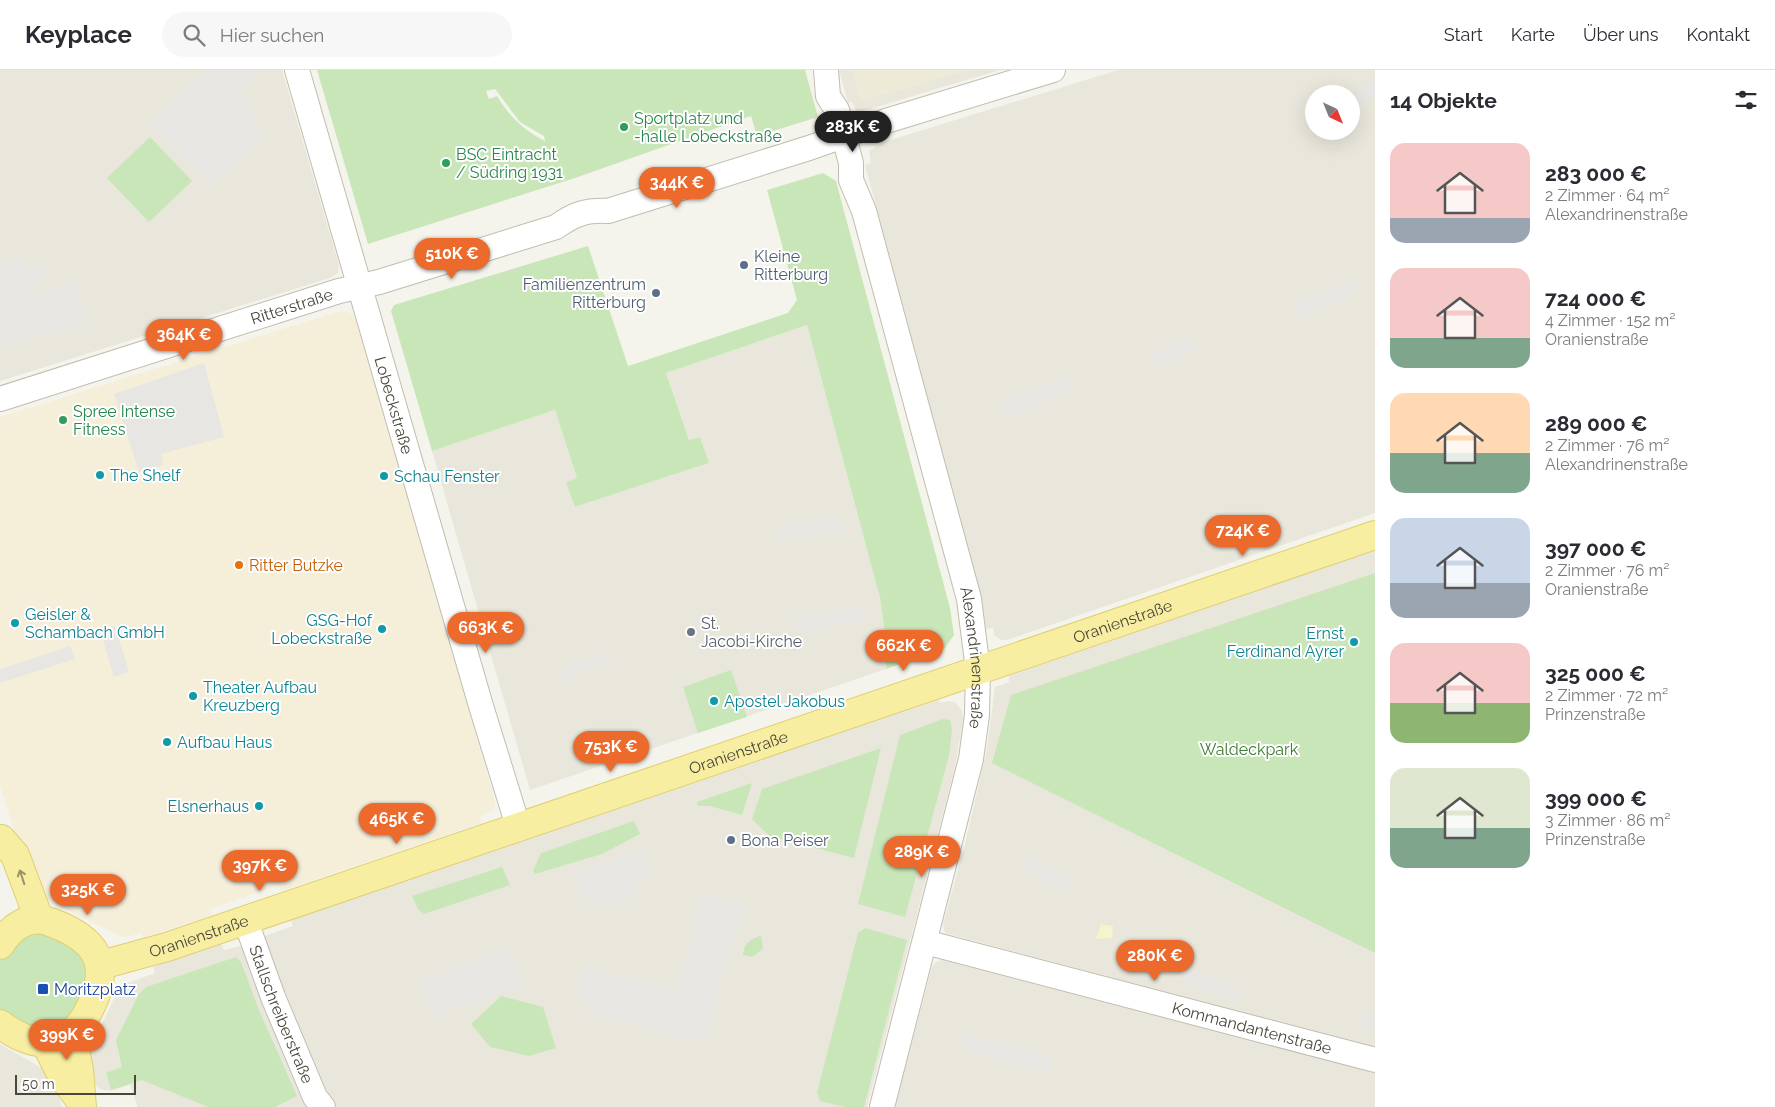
<!DOCTYPE html>
<html lang="de">
<head>
<meta charset="utf-8">
<style>
	body { margin:0; font-family:Raleway,sans-serif; background:#f7f7f7; color:#2b2b33; height:100vh; display:flex; flex-direction:column; font-size:19px; white-space:nowrap }
	* { box-sizing:border-box; margin:0 }
	p { font-size:16px; color:#7c7c81 }
	.icon { flex:none; width:28px; height:28px; fill:none; stroke:currentColor; stroke-width:2; stroke-linecap:round; stroke-linejoin:round }
	.map { position:relative; flex:1; overflow:hidden }
	.details { display:flex; flex-direction:column; background:#fff; width:400px }
	.details>* { flex:none }
	.needle { width:32px; rotate:137deg }
	.tools { position:absolute; left:1305px; top:15px; display:grid; gap:10px }
	.tools a { display:grid; place-items:center; width:55px; height:55px; border-radius:50%; background:#fff; box-shadow:0 5px 20px #0002; font-size:25px }
	.scale { position:absolute; left:15px; bottom:12px; width:121px; box-sizing:border-box; padding-left:5px; border:2px solid #49463a; border-top:0; font-size:14px; line-height:18px; white-space:nowrap; color:#49463a; -webkit-text-stroke:4px #fff; paint-order:stroke }
	.price { position:absolute; translate:-50% -42px; padding:0 11px; border-radius:18px; background:#ec6a2c; color:#fff; font-size:16px; line-height:32px; filter:drop-shadow(0 1px 2px #0008) }
	.price::after { content:''; position:absolute; left:50%; top:30px; width:15px; height:11px; margin-left:-8px; background:inherit; clip-path:polygon(0 0,100% 0,50% 100%) }
	.price.current { background:#222; color:#fff }
	ul { padding:0; list-style:none }
	li { display:flex; align-items:center; gap:15px; height:125px; padding:0 15px }
	li span { display:grid; place-items:center; flex:none; width:140px; height:100px; border-radius:15px; color:#555 }
	li>.icon { margin-inline-start:auto }
	span .icon { width:60px; height:60px; fill:#fffc; stroke-width:1 }
	li b { font-size:21px }
	h2 { display:flex; justify-content:space-between; align-items:center; height:60px; padding:0 15px; font-size:21px }
	header { display:flex; align-items:center; gap:30px; box-sizing:border-box; height:70px; padding:0 25px; background:#fff; border-bottom:1px solid #e1e1e2 }
	header strong { font-size:24px }
	nav { display:flex; gap:28px; margin-inline-start:auto; font-size:18px }
	.search { width:350px; height:45px; background:#f7f7f7; display:flex; align-items:center; gap:12px; box-sizing:border-box; padding:0 18px; border-radius:28px; color:#7c7c81; font-size:19px }
	main { display:flex; flex:1; min-height:0 }
	.map>svg:first-child { display:block }
	.residential { fill:#e9e7db; fill-rule:evenodd }
	.commercial { fill:#f5eed9 }
	.education { fill:#edebd7 }
	.green { fill:#c9e6b8; fill-rule:evenodd }
	.sand { fill:#f5f4cc }
	.parking { fill:#e7e6e3 }
	.lines { fill:none; stroke-linecap:round; stroke-linejoin:round }
	.minor-casing { stroke:#c0bdaf; stroke-width:26 }
	.major-casing { stroke:#ddcf72; stroke-width:30 }
	.minor { stroke:#fff; stroke-width:24 }
	.major { stroke:#f8eea2; stroke-width:28 }
	.oneway { stroke:#989269 }
	.leisure-dot { fill:#2e9e5b; stroke:#fff; stroke-width:2 }
	.service-dot { fill:#5c6f8a; stroke:#fff; stroke-width:2 }
	.culture-dot { fill:#0f9aa8; stroke:#fff; stroke-width:2 }
	.food-dot { fill:#e8710a; stroke:#fff; stroke-width:2 }
	.worship-dot { fill:#6b7280; stroke:#fff; stroke-width:2 }
	.transit-dot { fill:#1a4fb4; stroke:#fff; stroke-width:2 }
	.labels { text-anchor:middle; stroke-width:4; stroke-linejoin:round; paint-order:stroke }
	.leisure-label { font-size:16px; fill:#27864d; stroke:#fff; text-anchor:start }
	.service-label { font-size:16px; fill:#4e5e75; stroke:#fff; text-anchor:start }
	.street-label { font-size:16px; fill:#49463a; stroke:#fff }
	.culture-label { font-size:16px; fill:#0d838f; stroke:#fff; text-anchor:start }
	.food-label { font-size:16px; fill:#c56008; stroke:#fff; text-anchor:start }
	.worship-label { font-size:16px; fill:#5b616d; stroke:#fff; text-anchor:start }
	.park-label { font-size:16px; fill:#3f7830; stroke:#fff }
	.transit-label { font-size:16px; fill:#164399; stroke:#fff; text-anchor:start }
</style>
</head>
<body>
<header>
<strong>Keyplace</strong>
<div class="search"><svg class="icon" aria-label="search" viewBox="0 0 24 24"><circle cx="10" cy="10" r="6"/><path d="M15 15l6 6"/></svg>Hier suchen</div>
<nav><a>Start</a><a>Karte</a><a>Über uns</a><a>Kontakt</a></nav>
</header>
<main>
<div class="map">
<svg width="1375" height="1037" viewBox="0 0 1375 1037">
	<rect width="100%" height="100%" fill="#f5f4ec"/>
	<g class="residential">
		<polygon points="0,0 282,0 339,195 338,203 330,208 0,311"/>
		<polygon points="839,0 1000,0 860,42 856,41 852,32 848,33"/>
		<path d="M 1118,0 L 1375,0 L 1375,443 L 1007,570 L 1001,570 L 994,565 L 993,558 L 986,559 L 978,515 L 865,95 L 871,93 L 869,81 L 884,72 ZM 1314,24 L 1351,24 L 1351,61 L 1314,61 Z"/>
		<polygon points="807,255 880,528 884,555 886,599 530,720 432,381 555,340 577,408 576,437 709,393 700,367 689,370 666,303"/>
		<polygon points="1375,480 1375,978 945,863 943,854 964,778 987,679 995,617 1009,612 1009,606"/>
		<polygon points="939,630 940,633 948,631 955,632 962,641 963,649 955,697 867,1037 331,1037 321,1023 321,1011 282,919 263,867 265,866 293,856 291,851 294,849"/>
		<polygon points="221,874 224,880 240,876 246,883 308,1037 138,1037 130,1015 110,1021 100,1019 94,1014 91,1005 90,979 120,916 155,903 153,897"/>
		<polygon points="942,890 1375,1003 1375,1037 895,1037 932,897 936,892"/>
		<polygon points="0,974 45,1000 54,1012 62,1037 0,1037"/>
	</g>
	<polygon class="commercial" points="341,241 351,243 355,248 495,731 494,740 480,747 482,753 281,821 279,815 210,839 212,845 143,868 141,863 126,867 120,866 45,829 31,815 0,715 0,347"/>
	<polygon class="education" points="852,0 970,0 860,31"/>
	<g class="green">
		<path d="M 317,0 L 805,0 L 818,47 L 757,66 L 751,46 L 575,108 L 368,174 ZM 495,19 L 520,52 L 544,66 L 545,71 C 524,61 509,46 497,26 L 489,29 L 486,21 Z"/>
		<polygon points="150,67 192,111 149,152 107,108"/>
		<polygon points="823,103 836,111 950,538 954,565 944,579 886,599 884,555 880,528 807,255 666,303 689,370 700,367 709,393 575,437 566,412 577,408 555,340 432,381 391,241 394,235 588,176 628,296 788,243 797,230 767,120"/>
		<polygon points="1375,503 1375,883 992,693 1011,625"/>
		<polygon points="731,600 747,647 698,663 683,617"/>
		<polygon points="943,649 950,650 952,659 949,686 905,847 858,834 900,665"/>
		<polygon points="881,678 854,788 769,766 752,749 762,719"/>
		<polygon points="752,713 742,745 710,736 698,736 697,732"/>
		<polygon points="634,751 640,764 602,784 535,804 533,801 541,783"/>
		<polygon points="502,797 510,815 424,844 418,839 412,826"/>
		<polygon points="865,858 907,870 864,1037 845,1037 820,1031 817,1023 858,863"/>
		<polygon points="53,861 92,893 78,946 49,965 0,943 0,889 15,866"/>
		<path d="M 761,865 L 763,879 L 752,887 L 743,885 C 744,872 751,870 761,865 Z"/>
		<polygon points="236,887 241,892 259,940 297,1026 275,1037 208,1037 142,1010 111,1020 106,1003 122,997 116,970 139,924 146,917"/>
		<polygon points="501,926 543,937 556,978 529,986 490,977 471,954"/>
	</g>
	<polygon class="sand" points="1101,854 1113,856 1112,868 1096,869"/>
	<g class="parking">
		<polygon points="208,0 263,0 242,20 262,69 211,117 151,54"/>
		<polygon points="1375,8 1375,25 1361,35 1353,24"/>
		<polygon points="0,177 4,194 23,188 26,198 40,194 44,209 30,214 34,225 77,212 88,252 0,279"/>
		<polygon points="1352,208 1358,221 1298,250 1292,237"/>
		<polygon points="1190,267 1195,280 1153,298 1148,285"/>
		<polygon points="204,293 224,367 161,384 163,395 139,402 114,324"/>
		<polygon points="1068,305 1074,319 1006,349 1000,334"/>
		<polygon points="839,448 840,462 780,468 779,454"/>
		<polygon points="864,536 867,549 794,563 792,550"/>
		<polygon points="115,556 129,602 114,607 100,560"/>
		<polygon points="70,576 75,589 0,613 0,599"/>
		<polygon points="610,580 613,591 580,602 570,614 561,606 572,593"/>
		<polygon points="641,780 651,806 636,812 634,827 605,837 588,832 573,805"/>
		<polygon points="1025,787 1071,809 1066,820 1019,799"/>
		<polygon points="704,824 743,835 705,970 695,967 693,973 585,941 588,929 576,926 584,897 676,921"/>
		<polygon points="511,879 524,916 431,947 419,911"/>
		<polygon points="1186,897 1240,919 1235,932 1181,910"/>
		<polygon points="1369,943 1375,946 1375,961 1357,953"/>
		<polygon points="967,964 1053,986 1049,1002 963,980"/>
	</g>
	<g class="lines">
		<g class="minor-casing">
			<g id="minor">
				<path id="s1" d="M 297,0 L 481,636 L 518,756"/>
				<path id="s2" d="M 826,0 L 828,26 L 837,40 L 851,93 L 851,110 L 864,141 L 969,529 L 978,600 L 977,645 L 971,689 L 882,1037"/>
				<path id="s3" d="M 0,329 L 339,221 L 379,212 L 556,157 C 574,144 586,140 608,141 L 809,78 L 886,51 L 1053,0"/>
				<path id="s4" d="M 245,849 L 273,927 L 315,1027 L 323,1037"/>
				<path id="s5" d="M 925,872 L 1375,990"/>
			</g>
		</g>
		<g class="major-casing">
			<g id="major">
				<polyline points="1,769 15,785 39,849"/>
				<path d="M 0,875 C 11,857 29,844 50,852 C 95,868 113,893 90,938 C 69,981 36,981 0,954"/>
				<path id="s6" d="M 101,895 L 167,877 L 1375,465"/>
				<polyline points="72,965 79,1000 82,1037"/>
				<polyline points="46,974 62,1006 80,1030"/>
			</g>
		</g>
		<use href="#minor" class="minor"/>
		<use href="#major" class="major"/>
	</g>
	<defs><path id="oneway-shaft" d="M-6 0H5M1.5-3L5.5 0L1.5 3" fill="none" stroke-width="1.6" stroke-linecap="round" stroke-linejoin="round" transform="scale(1.25)"/></defs>
	<use class="oneway" href="#oneway-shaft" transform="translate(22 807) rotate(-108)"/>
	<g class="leisure-dot">
		<circle cx="624" cy="57" r="5"/>
		<circle cx="446" cy="93" r="5"/>
		<circle cx="63" cy="350" r="5"/>
	</g>
	<g class="service-dot">
		<circle cx="744" cy="195" r="5"/>
		<circle cx="656" cy="223" r="5"/>
		<circle cx="731" cy="770" r="5"/>
	</g>
	<g class="culture-dot">
		<circle cx="100" cy="405" r="5"/>
		<circle cx="384" cy="406" r="5"/>
		<circle cx="15" cy="553" r="5"/>
		<circle cx="382" cy="559" r="5"/>
		<circle cx="1354" cy="572" r="5"/>
		<circle cx="193" cy="626" r="5"/>
		<circle cx="714" cy="631" r="5"/>
		<circle cx="167" cy="672" r="5"/>
		<circle cx="259" cy="736" r="5"/>
	</g>
	<circle class="food-dot" cx="239" cy="495" r="5"/>
	<circle class="worship-dot" cx="691" cy="562" r="5"/>
	<rect class="transit-dot" x="37" y="913" width="12" height="12" rx="2.5"/>
	<g class="labels">
		<g class="leisure-label">
			<text x="634" y="54">Sportplatz und<tspan x="634" dy="18">-halle Lobeckstraße</tspan></text>
			<text x="456" y="90">BSC Eintracht<tspan x="456" dy="18">/ Südring 1931</tspan></text>
			<text x="73" y="347">Spree Intense<tspan x="73" dy="18">Fitness</tspan></text>
		</g>
		<g class="service-label">
			<text x="754" y="192">Kleine<tspan x="754" dy="18">Ritterburg</tspan></text>
			<text x="646" y="220" text-anchor="end">Familienzentrum<tspan x="646" dy="18">Ritterburg</tspan></text>
			<text x="741" y="776">Bona Peiser</text>
		</g>
		<g class="street-label">
			<text dy="6" stroke="none"><textPath href="#s3" startOffset="306">Ritterstraße</textPath></text>
			<text dy="6" stroke="none"><textPath href="#s1" startOffset="349">Lobeckstraße</textPath></text>
			<text dy="6" stroke="none"><textPath href="#s6" startOffset="1078">Oranienstraße</textPath></text>
			<text dy="6" stroke="none"><textPath href="#s2" startOffset="609">Alexandrinenstraße</textPath></text>
			<text dy="6" stroke="none"><textPath href="#s6" startOffset="672">Oranienstraße</textPath></text>
			<text dy="6" stroke="none"><textPath href="#s6" startOffset="102">Oranienstraße</textPath></text>
			<text dy="6" stroke="none"><textPath href="#s4" startOffset="102">Stallschreiberstraße</textPath></text>
			<text dy="6" stroke="none"><textPath href="#s5" startOffset="338">Kommandantenstraße</textPath></text>
		</g>
		<g class="culture-label">
			<text x="110" y="411">The Shelf</text>
			<text x="394" y="412">Schau Fenster</text>
			<text x="25" y="550">Geisler &amp;<tspan x="25" dy="18">Schambach GmbH</tspan></text>
			<text x="372" y="556" text-anchor="end">GSG-Hof<tspan x="372" dy="18">Lobeckstraße</tspan></text>
			<text x="1344" y="569" text-anchor="end">Ernst<tspan x="1344" dy="18">Ferdinand Ayrer</tspan></text>
			<text x="203" y="623">Theater Aufbau<tspan x="203" dy="18">Kreuzberg</tspan></text>
			<text x="724" y="637">Apostel Jakobus</text>
			<text x="177" y="678">Aufbau Haus</text>
			<text x="249" y="742" text-anchor="end">Elsnerhaus</text>
		</g>
		<g class="food-label">
			<text x="249" y="501">Ritter Butzke</text>
		</g>
		<g class="worship-label">
			<text x="701" y="559">St.<tspan x="701" dy="18">Jacobi-Kirche</tspan></text>
		</g>
		<g class="park-label">
			<text x="1249" y="685">Waldeckpark</text>
		</g>
		<g class="transit-label">
			<text x="54" y="925">Moritzplatz</text>
		</g>
	</g>
</svg>
<div class="tools">
<a><svg class="needle" viewBox="-14 -14 28 28"><path d="M0-13l5 13h-10z" fill="#e53935"/><path d="M0 13l5-13h-10z" fill="#7c7c81"/></svg></a>
</div>
<div class="scale">50 m</div>
<b class="price current" style="left:853px;top:83px">283K €</b>
<b class="price" style="left:677px;top:139px">344K €</b>
<b class="price" style="left:452px;top:210px">510K €</b>
<b class="price" style="left:184px;top:291px">364K €</b>
<b class="price" style="left:1243px;top:487px">724K €</b>
<b class="price" style="left:486px;top:584px">663K €</b>
<b class="price" style="left:904px;top:602px">662K €</b>
<b class="price" style="left:611px;top:703px">753K €</b>
<b class="price" style="left:397px;top:775px">465K €</b>
<b class="price" style="left:922px;top:808px">289K €</b>
<b class="price" style="left:260px;top:822px">397K €</b>
<b class="price" style="left:88px;top:846px">325K €</b>
<b class="price" style="left:1155px;top:912px">280K €</b>
<b class="price" style="left:67px;top:991px">399K €</b>
</div>
<section class="details">
<h2>14 Objekte<svg class="icon" aria-label="filters" viewBox="0 0 24 24"><path d="M4 7h16M4 17h16"/><circle cx="9" cy="7" r="2"/><circle cx="15" cy="17" r="2"/></svg></h2>
<ul>
<li><span style="background:linear-gradient(#f6c9c9 75%,#9aa5b1 0)"><svg class="icon" aria-label="home" viewBox="0 0 24 24"><path d="M3 11l9-7 9 7M6 9v11h12V9"/></svg></span><div><b>283 000 €</b><p>2 Zimmer · 64 m²</p><p>Alexandrinenstraße</p></div></li>
<li><span style="background:linear-gradient(#f6c9c9 70%,#7fa58c 0)"><svg class="icon" aria-label="home" viewBox="0 0 24 24"><path d="M3 11l9-7 9 7M6 9v11h12V9"/></svg></span><div><b>724 000 €</b><p>4 Zimmer · 152 m²</p><p>Oranienstraße</p></div></li>
<li><span style="background:linear-gradient(#ffd9b3 60%,#7fa58c 0)"><svg class="icon" aria-label="home" viewBox="0 0 24 24"><path d="M3 11l9-7 9 7M6 9v11h12V9"/></svg></span><div><b>289 000 €</b><p>2 Zimmer · 76 m²</p><p>Alexandrinenstraße</p></div></li>
<li><span style="background:linear-gradient(#c9d6e8 65%,#9aa5b1 0)"><svg class="icon" aria-label="home" viewBox="0 0 24 24"><path d="M3 11l9-7 9 7M6 9v11h12V9"/></svg></span><div><b>397 000 €</b><p>2 Zimmer · 76 m²</p><p>Oranienstraße</p></div></li>
<li><span style="background:linear-gradient(#f6c9c9 60%,#8fb573 0)"><svg class="icon" aria-label="home" viewBox="0 0 24 24"><path d="M3 11l9-7 9 7M6 9v11h12V9"/></svg></span><div><b>325 000 €</b><p>2 Zimmer · 72 m²</p><p>Prinzenstraße</p></div></li>
<li><span style="background:linear-gradient(#dfe7d0 60%,#7fa58c 0)"><svg class="icon" aria-label="home" viewBox="0 0 24 24"><path d="M3 11l9-7 9 7M6 9v11h12V9"/></svg></span><div><b>399 000 €</b><p>3 Zimmer · 86 m²</p><p>Prinzenstraße</p></div></li>
</ul>
</section>
</main>
</body>
</html>
